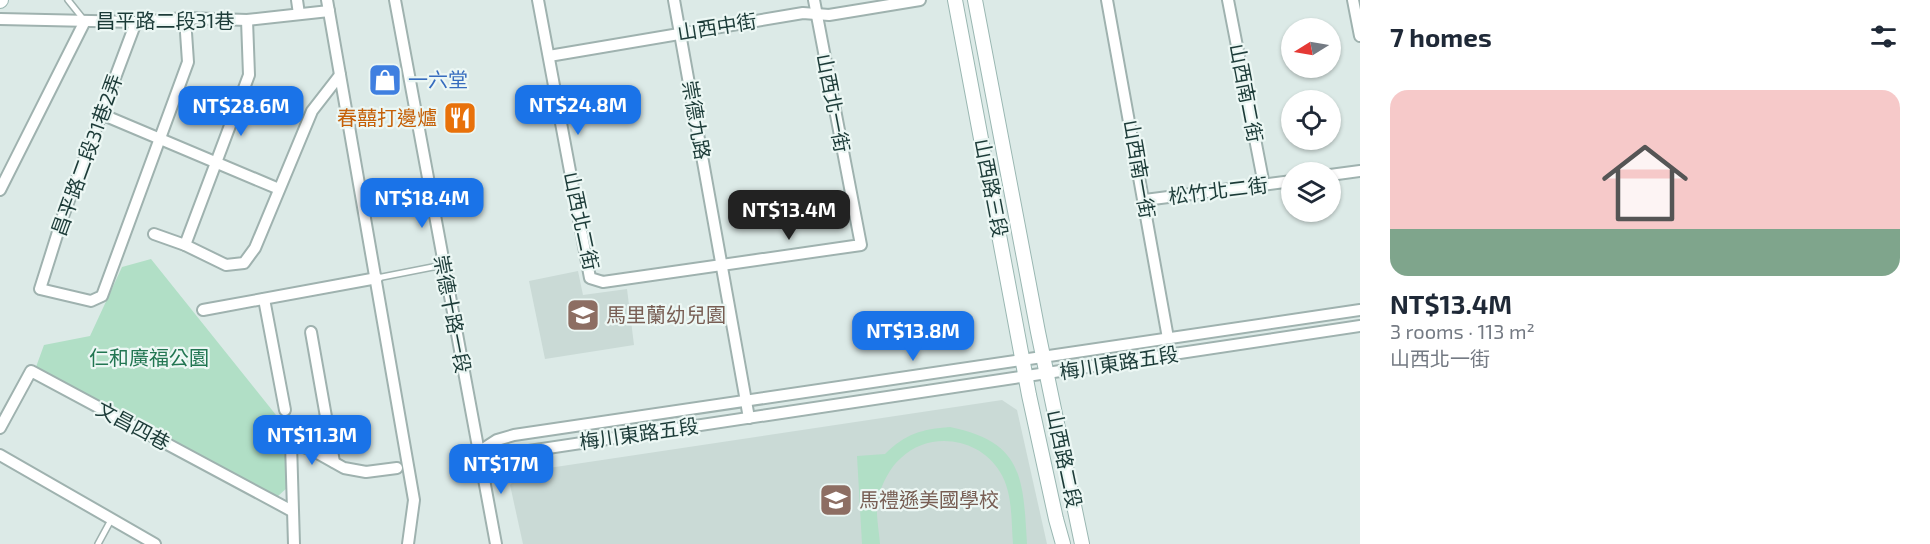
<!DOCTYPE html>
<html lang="en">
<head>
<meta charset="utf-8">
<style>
	body { margin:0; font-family:"Exo 2","Noto Sans TC",sans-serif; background:#f2f2f3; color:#1f2937; height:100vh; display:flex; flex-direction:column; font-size:22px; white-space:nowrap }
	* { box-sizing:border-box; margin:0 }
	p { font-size:20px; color:#747a83 }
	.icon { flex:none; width:33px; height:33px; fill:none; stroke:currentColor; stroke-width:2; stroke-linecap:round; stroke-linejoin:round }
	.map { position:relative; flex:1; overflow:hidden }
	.panel { display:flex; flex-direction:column; background:#fff; width:570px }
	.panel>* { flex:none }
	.needle { width:39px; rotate:259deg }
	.controls { position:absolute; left:1281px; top:18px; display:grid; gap:12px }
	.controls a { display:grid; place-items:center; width:60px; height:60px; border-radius:50%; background:#fff; box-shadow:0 2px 4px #0004; font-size:30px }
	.price { position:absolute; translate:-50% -51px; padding:0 14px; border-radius:12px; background:#1a73e8; color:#fff; font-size:20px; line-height:39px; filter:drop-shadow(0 2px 3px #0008) }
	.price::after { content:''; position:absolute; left:50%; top:36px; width:18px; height:14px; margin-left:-9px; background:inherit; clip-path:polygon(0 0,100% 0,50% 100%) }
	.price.on { background:#222; color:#fff }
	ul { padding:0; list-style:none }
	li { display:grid; align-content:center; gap:12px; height:318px; padding:0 30px }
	li span { display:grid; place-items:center; height:186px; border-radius:18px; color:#555 }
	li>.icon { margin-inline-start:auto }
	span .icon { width:108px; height:108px; fill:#fffc; stroke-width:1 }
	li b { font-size:26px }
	h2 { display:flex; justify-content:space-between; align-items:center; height:72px; padding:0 30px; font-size:26px }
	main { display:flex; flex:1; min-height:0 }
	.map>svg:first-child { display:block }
	.built { fill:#cadad6 }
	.green { fill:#b1dfc6 }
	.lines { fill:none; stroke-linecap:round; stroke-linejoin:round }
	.lane-casing { stroke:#9fb2af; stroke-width:8 }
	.street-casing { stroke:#9fb2af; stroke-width:14 }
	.secondary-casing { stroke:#9ab7b2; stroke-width:16 }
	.lane { stroke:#fff; stroke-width:5 }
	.street { stroke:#fff; stroke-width:10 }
	.secondary { stroke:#fff; stroke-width:14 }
	.labels { text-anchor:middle; stroke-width:4.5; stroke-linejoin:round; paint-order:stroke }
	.street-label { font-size:20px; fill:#1c3b38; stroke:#ecf7f4 }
	.shop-label { font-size:20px; fill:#366cbe; stroke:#ecf7f4; text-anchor:start }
	.food-label { font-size:20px; fill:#c56008; stroke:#ecf7f4; text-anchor:end }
	.education-label { font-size:20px; fill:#785e54; stroke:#ecf7f4; text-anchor:start }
	.park-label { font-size:20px; fill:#227652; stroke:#ecf7f4 }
</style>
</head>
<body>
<main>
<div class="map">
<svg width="1360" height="544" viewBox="0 0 1360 544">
	<rect width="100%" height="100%" fill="#dceae7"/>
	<g class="built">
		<polygon points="578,271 583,295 627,289 634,345 545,359 529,281"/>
		<polygon points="1002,400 1017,410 1047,544 523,544 510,485 522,472"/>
	</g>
	<g class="green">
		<polygon points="151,259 280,420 289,486 277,497 36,367 44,345 90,336 122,267"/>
		<path d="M 950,427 C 1024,442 1023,479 1027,544 L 1013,544 C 1011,520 1013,493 1000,472 C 980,438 930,430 901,458 C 890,467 882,484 878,498 C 875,511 879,530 880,544 L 862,544 L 857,456 L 885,454 C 905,434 922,429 950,427 Z"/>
	</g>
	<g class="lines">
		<g class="lane-casing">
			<g id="lane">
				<polyline points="68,0 84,20"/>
				<polyline points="377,278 443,265"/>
				<polyline points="98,544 111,520"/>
			</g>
		</g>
		<g class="street-casing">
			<g id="street">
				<polyline points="297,0 299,14"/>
				<polyline points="327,0 414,500 408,544"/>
				<path d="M 395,0 C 428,182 463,363 496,544"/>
				<polyline points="538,0 590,278 603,282 861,245 814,0"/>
				<polyline points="674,0 749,418"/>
				<polyline points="1107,0 1168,338"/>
				<polyline points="1228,0 1264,185"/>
				<polyline points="1353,0 1360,36"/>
				<polyline points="0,19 136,22 185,18 247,20 329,11"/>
				<polyline points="136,22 63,216 40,289 91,301 102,296 188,62 185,18"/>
				<polyline points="549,56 803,13 829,15 920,0"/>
				<polyline points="101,114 279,189"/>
				<polyline points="1330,175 1360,171"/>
				<polyline points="0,190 85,21"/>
				<polyline points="1145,200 1292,181"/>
				<polyline points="154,234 185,245 226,265 244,263 255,248 312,111 340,75"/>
				<polyline points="185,245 249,75 247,20"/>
				<polyline points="264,299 285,410"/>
				<polyline points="203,310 377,278"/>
				<polyline points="311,332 334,462"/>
				<polyline points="0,428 31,371 292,511"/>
				<polyline points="480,451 497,440 514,435 1360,310"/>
				<polyline points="480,451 508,454 1360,326"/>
				<polyline points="0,455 155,544"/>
				<polyline points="294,544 291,443 310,449 344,468 366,472 397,468"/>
			</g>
		</g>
		<g class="secondary-casing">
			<g id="secondary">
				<polyline points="955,0 1029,395 1056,519 1063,544"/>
				<polyline points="975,0 1038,332 1082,544"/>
				<polyline points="0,1 1,0"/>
			</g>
		</g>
		<use href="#lane" class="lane"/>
		<use href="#street" class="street"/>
		<use href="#secondary" class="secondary"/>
	</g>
	<defs>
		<g id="shop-square" transform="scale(1.725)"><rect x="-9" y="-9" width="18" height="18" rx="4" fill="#3f7fe0" stroke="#ecf7f4"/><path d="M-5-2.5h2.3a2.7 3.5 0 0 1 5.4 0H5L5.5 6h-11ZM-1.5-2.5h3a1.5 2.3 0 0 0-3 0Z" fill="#fff"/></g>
		<g id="restaurant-square" transform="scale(1.725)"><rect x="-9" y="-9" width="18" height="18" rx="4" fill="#e8710a" stroke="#ecf7f4"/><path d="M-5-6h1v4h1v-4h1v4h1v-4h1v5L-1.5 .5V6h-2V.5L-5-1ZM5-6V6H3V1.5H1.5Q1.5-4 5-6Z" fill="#fff"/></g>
		<g id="school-square" transform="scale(1.725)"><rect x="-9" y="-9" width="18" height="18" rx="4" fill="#8d6e63" stroke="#ecf7f4"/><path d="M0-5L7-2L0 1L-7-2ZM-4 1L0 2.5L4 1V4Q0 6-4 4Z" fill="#fff"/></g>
	</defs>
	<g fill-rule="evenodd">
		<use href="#shop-square" x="385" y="80"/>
		<use href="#restaurant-square" x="460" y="118"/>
		<use href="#school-square" x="583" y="315"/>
		<use href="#school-square" x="836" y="500"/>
	</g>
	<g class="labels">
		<g class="street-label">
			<text x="165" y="28">昌平路二段31巷</text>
			<text transform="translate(717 27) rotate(-9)" y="7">山西中街</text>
			<text transform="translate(1246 93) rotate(79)" y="7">山西南二街</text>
			<text transform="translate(833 103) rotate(79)" y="7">山西北一街</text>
			<text transform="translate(696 120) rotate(80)" y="7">崇德九路</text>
			<text transform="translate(87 155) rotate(-70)" y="7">昌平路二段31巷2弄</text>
			<text transform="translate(1139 169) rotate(80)" y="7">山西南一街</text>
			<text transform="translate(991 188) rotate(79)" y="7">山西路三段</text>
			<text transform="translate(1218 191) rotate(-7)" y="7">松竹北二街</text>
			<text transform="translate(581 221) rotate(78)" y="7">山西北二街</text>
			<text transform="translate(452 314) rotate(79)" y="7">崇德十路一段</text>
			<text transform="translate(1119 363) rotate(-9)" y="7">梅川東路五段</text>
			<text transform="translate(133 426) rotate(28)" y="7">文昌四巷</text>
			<text transform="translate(639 434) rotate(-8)" y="7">梅川東路五段</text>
			<text transform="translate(1064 459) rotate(78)" y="7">山西路二段</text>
		</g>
		<g class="shop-label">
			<text x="408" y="87">一六堂</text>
		</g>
		<g class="food-label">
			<text x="437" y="125">春囍打邊爐</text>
		</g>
		<g class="education-label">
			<text x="606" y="322">馬里蘭幼兒園</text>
			<text x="859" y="507">馬禮遜美國學校</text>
		</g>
		<g class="park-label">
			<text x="149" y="365">仁和廣福公園</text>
		</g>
	</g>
</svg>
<div class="controls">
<a><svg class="needle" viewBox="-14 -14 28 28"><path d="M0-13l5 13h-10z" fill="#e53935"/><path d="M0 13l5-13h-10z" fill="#747a83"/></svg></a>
<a><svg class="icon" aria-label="locate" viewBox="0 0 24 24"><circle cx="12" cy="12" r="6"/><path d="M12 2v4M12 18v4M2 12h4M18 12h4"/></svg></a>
<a><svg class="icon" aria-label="layers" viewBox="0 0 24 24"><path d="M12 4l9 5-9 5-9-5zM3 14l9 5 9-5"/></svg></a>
</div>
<b class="price" style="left:578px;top:136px">NT$24.8M</b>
<b class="price" style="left:241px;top:137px">NT$28.6M</b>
<b class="price" style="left:422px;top:229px">NT$18.4M</b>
<b class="price on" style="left:789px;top:241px">NT$13.4M</b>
<b class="price" style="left:913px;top:362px">NT$13.8M</b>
<b class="price" style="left:312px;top:466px">NT$11.3M</b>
<b class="price" style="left:501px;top:495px">NT$17M</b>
</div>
<section class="panel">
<h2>7 homes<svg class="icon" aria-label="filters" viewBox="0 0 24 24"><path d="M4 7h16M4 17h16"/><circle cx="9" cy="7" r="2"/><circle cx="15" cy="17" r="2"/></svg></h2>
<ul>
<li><span style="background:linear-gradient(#f6c9c9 75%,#7fa58c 0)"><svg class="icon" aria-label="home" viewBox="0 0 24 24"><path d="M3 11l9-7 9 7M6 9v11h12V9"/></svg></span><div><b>NT$13.4M</b><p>3 rooms · 113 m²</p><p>山西北一街</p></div></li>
</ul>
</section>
</main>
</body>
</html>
